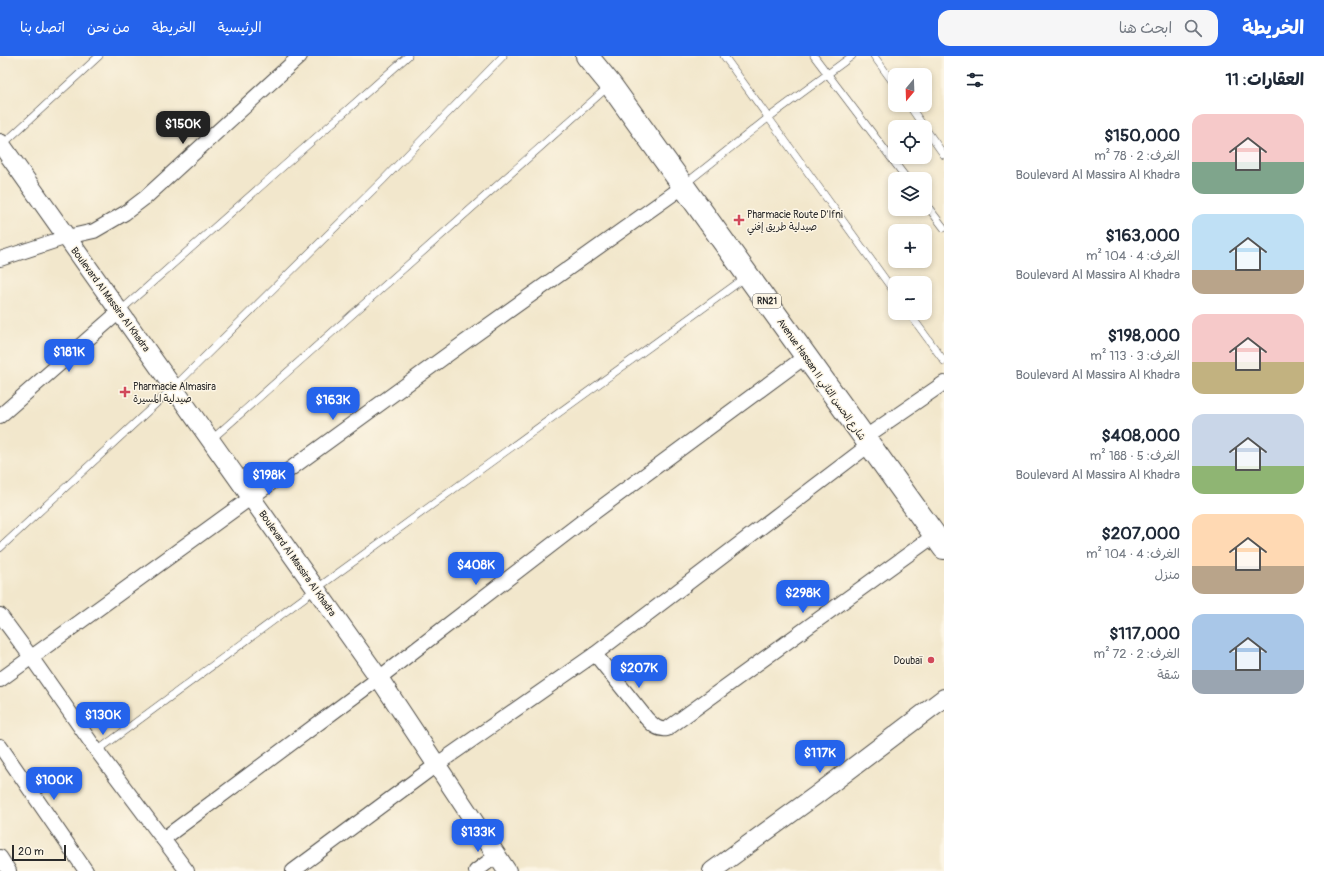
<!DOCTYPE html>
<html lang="ar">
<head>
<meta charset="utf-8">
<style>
	body { margin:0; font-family:Pangolin,"Playpen Sans Arabic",sans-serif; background:#f6f6f7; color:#1f2937; direction:rtl; height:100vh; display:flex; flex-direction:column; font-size:15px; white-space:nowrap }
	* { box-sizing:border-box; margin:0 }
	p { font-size:13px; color:#747a83 }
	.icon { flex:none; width:22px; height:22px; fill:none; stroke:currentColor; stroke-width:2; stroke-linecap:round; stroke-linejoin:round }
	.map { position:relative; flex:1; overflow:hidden; direction:ltr }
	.sheet { display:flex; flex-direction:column; background:#fff; width:380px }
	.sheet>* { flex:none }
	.needle { width:26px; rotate:199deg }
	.fabs { position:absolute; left:888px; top:12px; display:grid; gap:8px }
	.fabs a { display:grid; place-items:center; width:44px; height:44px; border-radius:8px; background:#fff; box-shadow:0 2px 6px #0003; font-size:20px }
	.scale { position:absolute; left:12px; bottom:10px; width:54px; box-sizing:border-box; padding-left:4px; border:2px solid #2b2b2b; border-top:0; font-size:11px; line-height:14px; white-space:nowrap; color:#2b2b2b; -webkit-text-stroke:3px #fcf5e5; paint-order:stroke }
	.price { position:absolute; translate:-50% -34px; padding:0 9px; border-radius:8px; background:#2563eb; color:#fff; font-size:13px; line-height:26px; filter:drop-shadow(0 1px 2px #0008) }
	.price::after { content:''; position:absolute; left:50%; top:24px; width:12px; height:9px; margin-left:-6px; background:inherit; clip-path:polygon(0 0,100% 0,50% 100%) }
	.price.active { background:#222; color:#fff }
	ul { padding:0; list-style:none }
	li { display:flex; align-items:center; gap:12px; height:100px; padding:0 20px }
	li span { display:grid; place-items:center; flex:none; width:112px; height:80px; border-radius:12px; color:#555 }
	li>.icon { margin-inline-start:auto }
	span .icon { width:48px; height:48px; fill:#fffc; stroke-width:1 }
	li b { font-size:17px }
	h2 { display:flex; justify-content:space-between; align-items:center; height:48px; padding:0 20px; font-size:17px }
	header { display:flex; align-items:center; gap:24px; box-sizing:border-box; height:56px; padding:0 20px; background:#2563eb; color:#fff }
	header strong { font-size:19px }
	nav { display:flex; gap:22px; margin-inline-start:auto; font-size:14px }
	.search { width:280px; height:36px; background:#f6f6f7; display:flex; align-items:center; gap:10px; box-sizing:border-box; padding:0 14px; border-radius:12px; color:#747a83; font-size:15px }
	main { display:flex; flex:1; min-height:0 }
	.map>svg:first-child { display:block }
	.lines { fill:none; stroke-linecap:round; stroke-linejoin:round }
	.service-casing { stroke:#494743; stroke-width:8 }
	.minor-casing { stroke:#494743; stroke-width:16 }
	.tertiary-casing { stroke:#494743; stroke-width:20 }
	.primary-casing { stroke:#494743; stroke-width:24 }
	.service { stroke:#fff; stroke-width:7 }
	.minor { stroke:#fff; stroke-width:14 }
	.tertiary { stroke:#fff; stroke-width:18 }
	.primary { stroke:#fff; stroke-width:22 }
	.poi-dot { fill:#d1495b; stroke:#fcf5e5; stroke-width:1.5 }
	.labels { text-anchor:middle; stroke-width:3; stroke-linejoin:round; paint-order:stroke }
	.shield { fill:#fcf5e5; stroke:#6a6863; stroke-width:1 }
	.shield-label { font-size:9px; font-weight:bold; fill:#2b2b2b }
	.poi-label { font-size:10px; fill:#2b2b2b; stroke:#fcf5e5; text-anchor:start }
	.street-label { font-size:10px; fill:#2b2b2b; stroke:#fcf5e5 }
</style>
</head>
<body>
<header>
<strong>الخريطة</strong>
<div class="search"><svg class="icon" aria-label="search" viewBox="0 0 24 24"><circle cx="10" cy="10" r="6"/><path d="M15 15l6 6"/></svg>ابحث هنا</div>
<nav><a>الرئيسية</a><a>الخريطة</a><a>من نحن</a><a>اتصل بنا</a></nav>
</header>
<main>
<section class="sheet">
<h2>العقارات: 11<svg class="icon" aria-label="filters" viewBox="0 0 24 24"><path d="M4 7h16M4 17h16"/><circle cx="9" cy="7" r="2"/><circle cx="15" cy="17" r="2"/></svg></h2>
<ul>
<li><span style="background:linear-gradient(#f6c9c9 60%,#7fa58c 0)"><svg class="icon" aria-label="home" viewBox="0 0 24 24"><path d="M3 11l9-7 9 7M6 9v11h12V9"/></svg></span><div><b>$150,000</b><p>الغرف: 2 · 78 m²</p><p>Boulevard Al Massira Al Khadra</p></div></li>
<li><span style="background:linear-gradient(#bfe0f5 70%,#b9a48a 0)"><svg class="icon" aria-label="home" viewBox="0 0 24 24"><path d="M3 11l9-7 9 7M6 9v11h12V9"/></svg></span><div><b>$163,000</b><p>الغرف: 4 · 104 m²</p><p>Boulevard Al Massira Al Khadra</p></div></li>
<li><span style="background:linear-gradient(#f6c9c9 60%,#c2b280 0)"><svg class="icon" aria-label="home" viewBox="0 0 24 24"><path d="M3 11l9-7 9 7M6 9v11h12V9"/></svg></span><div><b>$198,000</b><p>الغرف: 3 · 113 m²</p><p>Boulevard Al Massira Al Khadra</p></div></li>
<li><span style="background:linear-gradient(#c9d6e8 65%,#8fb573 0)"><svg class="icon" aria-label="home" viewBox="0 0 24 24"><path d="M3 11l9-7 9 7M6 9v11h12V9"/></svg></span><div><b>$408,000</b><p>الغرف: 5 · 188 m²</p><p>Boulevard Al Massira Al Khadra</p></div></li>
<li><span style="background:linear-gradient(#ffd9b3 65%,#b9a48a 0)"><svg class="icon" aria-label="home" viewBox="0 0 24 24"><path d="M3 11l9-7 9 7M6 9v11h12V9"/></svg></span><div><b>$207,000</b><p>الغرف: 4 · 104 m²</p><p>منزل</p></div></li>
<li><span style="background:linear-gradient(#a9c7e8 70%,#9aa5b1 0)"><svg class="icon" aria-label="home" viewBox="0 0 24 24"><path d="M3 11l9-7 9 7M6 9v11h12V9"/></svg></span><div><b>$117,000</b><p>الغرف: 2 · 72 m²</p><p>شقة</p></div></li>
</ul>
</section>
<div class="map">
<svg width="944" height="815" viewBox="0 0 944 815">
	<rect width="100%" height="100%" fill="#fcf5e5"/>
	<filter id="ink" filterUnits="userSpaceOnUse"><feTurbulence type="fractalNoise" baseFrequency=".025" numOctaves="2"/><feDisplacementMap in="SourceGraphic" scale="8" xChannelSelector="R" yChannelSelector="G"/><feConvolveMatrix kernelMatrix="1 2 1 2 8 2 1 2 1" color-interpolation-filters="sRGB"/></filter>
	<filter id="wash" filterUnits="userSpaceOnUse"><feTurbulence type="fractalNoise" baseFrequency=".012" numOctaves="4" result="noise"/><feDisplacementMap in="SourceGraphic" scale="16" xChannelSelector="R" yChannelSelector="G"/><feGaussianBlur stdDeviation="0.9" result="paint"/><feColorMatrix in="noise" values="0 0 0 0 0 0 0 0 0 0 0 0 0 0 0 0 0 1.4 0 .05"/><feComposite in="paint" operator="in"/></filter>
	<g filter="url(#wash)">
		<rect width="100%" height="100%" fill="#f2e7cc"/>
	</g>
	<g filter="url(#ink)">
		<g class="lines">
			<g class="service-casing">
				<g id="service">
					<polyline points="724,0 895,237"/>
					<polyline points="814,0 907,123"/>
					<polyline points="874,0 895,29"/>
					<polyline points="909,49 924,71"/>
					<polyline points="925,72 944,99"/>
					<polyline points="2,89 99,0"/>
					<polyline points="685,128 768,62 852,0"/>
					<polyline points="925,147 944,172"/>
					<polyline points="120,255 408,0"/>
					<polyline points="909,257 944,305"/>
					<polyline points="211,384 609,30"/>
					<polyline points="0,492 174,331 383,124 503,0"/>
					<polyline points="97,695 316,533 746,221"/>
				</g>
			</g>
			<g class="minor-casing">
				<g id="minor">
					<polyline points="0,203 67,181 94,175 125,157 146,141 300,0"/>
					<polyline points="0,360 120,255"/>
					<polyline points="864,382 944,327"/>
					<polyline points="0,559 31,601 97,695 187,815"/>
					<path d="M 595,598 L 647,663 C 654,670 658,674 667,673 L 935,479"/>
					<polyline points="0,624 465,286 684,130"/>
					<polyline points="0,690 86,815"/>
					<polyline points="163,783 379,622 584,464 806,300"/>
					<polyline points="0,801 9,815"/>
					<polyline points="293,815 436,709 595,598 869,389"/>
					<polyline points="476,815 496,800"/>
				</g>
			</g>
			<g class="tertiary-casing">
				<g id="tertiary">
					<polyline points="0,87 379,622 507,815"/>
					<polyline points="712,815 815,740 944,642"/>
				</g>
			</g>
			<g class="primary-casing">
				<polyline id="primary" points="587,0 610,28 944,492"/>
			</g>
			<use href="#service" class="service"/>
			<use href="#minor" class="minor"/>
			<use href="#tertiary" class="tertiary"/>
			<use href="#primary" class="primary"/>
		</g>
	</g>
	<g class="poi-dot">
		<path d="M737 158h4v4h4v4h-4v4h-4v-4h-4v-4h4z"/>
		<path d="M123 330h4v4h4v4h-4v4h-4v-4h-4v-4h4z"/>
		<circle cx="931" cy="604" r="4"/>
	</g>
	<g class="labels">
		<rect class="shield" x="753" y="238" width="28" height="14" rx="3"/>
		<g class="shield-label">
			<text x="767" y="248">RN21</text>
		</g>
		<g class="poi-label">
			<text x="747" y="162">Pharmacie Route D'Ifni<tspan x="747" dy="12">صيدلية طريق إفني</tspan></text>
			<text x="133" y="334">Pharmacie Almasira<tspan x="133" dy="12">صيدلية المسيرة</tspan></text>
			<text x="923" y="608" text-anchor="end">Doubaï</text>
		</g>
		<g class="street-label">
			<text transform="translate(111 243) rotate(54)" y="4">Boulevard Al Massira Al Khadra</text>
			<text transform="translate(822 323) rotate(55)" y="4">Avenue Hassan II شارع الحسن الثاني</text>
			<text transform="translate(298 507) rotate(55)" y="4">Boulevard Al Massira Al Khadra</text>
		</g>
	</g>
</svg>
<div class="fabs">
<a><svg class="needle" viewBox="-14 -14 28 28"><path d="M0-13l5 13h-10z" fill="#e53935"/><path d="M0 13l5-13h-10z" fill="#747a83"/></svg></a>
<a><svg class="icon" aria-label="locate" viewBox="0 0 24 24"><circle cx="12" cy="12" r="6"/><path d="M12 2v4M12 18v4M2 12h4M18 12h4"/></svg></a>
<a><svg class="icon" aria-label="layers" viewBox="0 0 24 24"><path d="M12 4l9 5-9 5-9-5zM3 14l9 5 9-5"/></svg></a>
<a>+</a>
<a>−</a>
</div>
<div class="scale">20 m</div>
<b class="price active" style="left:183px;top:89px">$150K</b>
<b class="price" style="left:69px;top:317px">$181K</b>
<b class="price" style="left:333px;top:365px">$163K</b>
<b class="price" style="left:269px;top:440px">$198K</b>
<b class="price" style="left:476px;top:530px">$408K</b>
<b class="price" style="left:803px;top:558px">$298K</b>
<b class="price" style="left:639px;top:633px">$207K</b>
<b class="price" style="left:103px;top:680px">$130K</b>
<b class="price" style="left:820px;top:718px">$117K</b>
<b class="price" style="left:54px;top:745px">$100K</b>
<b class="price" style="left:478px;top:797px">$133K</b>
</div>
</main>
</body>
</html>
